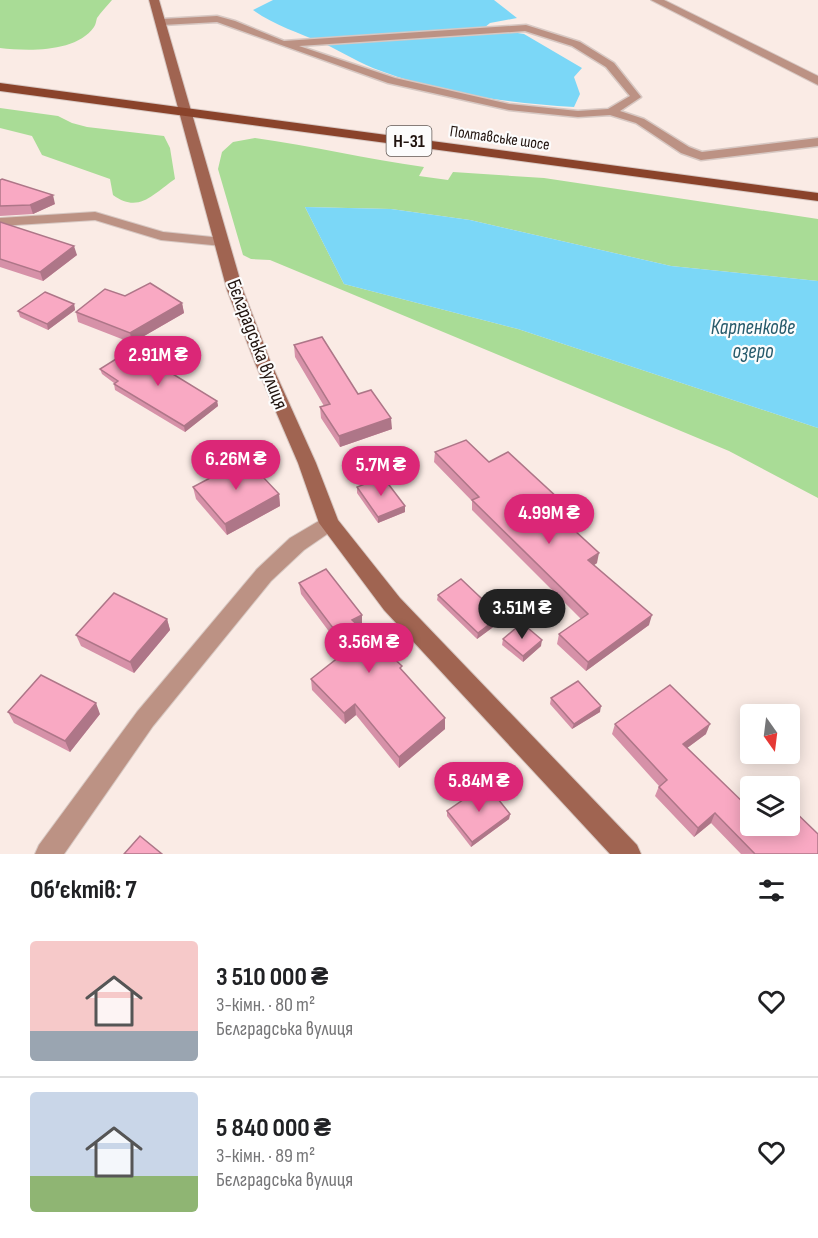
<!DOCTYPE html>
<html lang="uk">
<head>
<meta charset="utf-8">
<style>
	body { margin:0; font-family:"Sofia Sans Condensed",sans-serif; background:#f6f6f6; color:#202124; height:100vh; display:flex; flex-direction:column; font-size:22px; white-space:nowrap }
	* { box-sizing:border-box; margin:0 }
	p { font-size:20px; color:#757577 }
	.icon { flex:none; width:33px; height:33px; fill:none; stroke:currentColor; stroke-width:2; stroke-linecap:round; stroke-linejoin:round }
	.map { position:relative; height:854px; overflow:hidden }
	.drawer { display:flex; flex-direction:column; background:#fff; flex:1 }
	.drawer>* { flex:none }
	.needle { width:39px; rotate:166deg }
	.fabs { position:absolute; left:740px; top:704px; display:grid; gap:12px }
	.fabs a { display:grid; place-items:center; width:60px; height:60px; border-radius:6px; background:#fff; box-shadow:0 3px 15px #0003; font-size:30px }
	.price { position:absolute; translate:-50% -51px; padding:0 14px; border-radius:21px; background:#db2777; color:#fff; font-size:20px; line-height:39px; filter:drop-shadow(0 2px 3px #0008) }
	.price::after { content:''; position:absolute; left:50%; top:36px; width:18px; height:14px; margin-left:-9px; background:inherit; clip-path:polygon(0 0,100% 0,50% 100%) }
	.price.active { background:#222; color:#fff }
	ul { padding:0; list-style:none }
	li { display:flex; align-items:center; gap:18px; height:150px; padding:0 30px }
	li+li { border-top:2px solid #e0e0e0 }
	li span { display:grid; place-items:center; flex:none; width:168px; height:120px; border-radius:6px; color:#555 }
	li>.icon { margin-inline-start:auto }
	span .icon { width:72px; height:72px; fill:#fffc; stroke-width:1 }
	li b { font-size:26px }
	h2 { display:flex; justify-content:space-between; align-items:center; height:72px; padding:0 30px; font-size:26px }
	.map>svg:first-child { display:block }
	.green { fill:#a9dc96 }
	.water { fill:#7bd7f7 }
	.lines { fill:none; stroke-linecap:round; stroke-linejoin:round }
	.lane-casing { stroke:#d7c8c3; stroke-width:3 }
	.street-casing { stroke:#d7c8c3; stroke-width:2 }
	.secondary-casing { stroke:#d7c8c3; stroke-width:2 }
	.primary-casing { stroke:#d7c8c3; stroke-width:2 }
	.lane { fill:#bc9284; fill-rule:evenodd }
	.street { fill:#bc9284; fill-rule:evenodd }
	.secondary { fill:#a06451; fill-rule:evenodd }
	.primary { fill:#8a432b; fill-rule:evenodd }
	.wall { fill:#d691a8 }
	.shaded-wall { fill:#ae7688 }
	.building { fill:#f9a9c3; stroke:#ae7688; stroke-width:1.5 }
	.labels { text-anchor:middle; stroke-width:4.5; stroke-linejoin:round; paint-order:stroke }
	.far-street-label { font-size:16px; fill:#20130e; stroke:#fcfcfc }
	.shield { fill:#fcfcfc; stroke:#625955; stroke-width:1.5 }
	.shield-label { font-size:18px; font-weight:bold; fill:#20130e }
	.street-label { font-size:20px; fill:#20130e; stroke:#fcfcfc }
	.water-label { font-size:21px; font-style:italic; fill:#265a6b; stroke:#fcfcfc }
</style>
</head>
<body>
<div class="map">
<svg width="818" height="854" viewBox="0 0 818 854">
	<rect width="100%" height="100%" fill="#faebe5"/>
	<g class="green">
		<path d="M 0,0 L 112,0 C 107,6 101,12 97,18 C 96,21 96,24 94,27 C 76,53 27,51 0,48 Z"/>
		<path d="M 0,108 L 58,116 L 72,123 L 87,127 L 164,136 L 170,148 L 175,179 C 153,194 139,214 113,195 L 110,179 L 42,155 L 32,136 L 0,128 Z"/>
		<path d="M 255,138 C 312,146 367,159 424,167 L 419,176 L 448,180 L 453,172 L 544,178 L 818,219 L 818,281 L 671,266 L 470,220 L 391,209 L 305,207 L 344,284 L 518,329 L 818,428 L 818,498 L 729,451 L 270,260 L 251,259 L 243,255 L 218,169 L 222,152 L 233,142 Z"/>
	</g>
	<g class="water">
		<path d="M 273,0 L 494,0 L 517,18 L 490,23 L 484,28 L 524,34 L 582,68 L 574,77 L 580,94 L 574,107 C 509,103 442,94 381,71 C 361,64 342,52 323,43 C 299,33 274,25 253,10 Z"/>
		<polygon points="305,207 391,209 470,220 671,266 818,281 818,428 518,329 344,284"/>
	</g>
	<g class="lines">
		<g class="lane-casing">
			<path id="lane" d="M 217,16 L 235,21 L 284,41 L 526,25 L 580,42 L 614,63 L 641,97 L 620,111 L 644,119 L 689,147 L 702,152 L 818,138 L 818,146 L 701,160 L 681,153 L 636,123 L 610,115 L 578,117 L 509,110 L 388,83 L 217,22 L 162,25 L 157,22 L 162,19 ZM 525,31 L 572,46 L 606,67 L 630,96 L 608,109 L 578,111 L 509,104 L 395,78 L 299,46 Z"/>
		</g>
		<g class="street-casing">
			<g id="street">
				<polygon points="651,0 664,0 818,76 818,85"/>
				<polygon points="95,212 163,232 222,238 229,242 222,246 161,240 95,220 0,226 0,218"/>
				<polygon points="329,515 336,518 339,523 336,528 304,550 271,581 153,726 64,854 35,854 39,845 137,712 257,569 290,538"/>
			</g>
		</g>
		<g class="secondary-casing">
			<polygon id="secondary" points="149,0 159,0 243,290 271,363 316,463 338,520 400,598 637,845 641,854 610,854 384,610 319,523 298,463 255,363 227,290"/>
		</g>
		<g class="primary-casing">
			<polygon id="primary" points="0,83 818,193 818,201 0,91"/>
		</g>
		<use href="#lane" class="lane"/>
		<use href="#street" class="street"/>
		<use href="#secondary" class="secondary"/>
		<use href="#primary" class="primary"/>
	</g>
	<g class="wall">
		<polygon points="0,180 55,204 33,214 0,216"/>
		<polygon points="0,222 77,255 43,281 0,267"/>
		<polygon points="125,296 182,303 184,313 132,343 78,322 76,312"/>
		<polygon points="74,304 75,310 48,330 20,317 18,311"/>
		<polygon points="294,345 358,394 392,429 340,447 321,418 320,407 324,406 295,357"/>
		<polygon points="100,369 217,401 218,406 185,432 115,390 114,384 114,383 102,374"/>
		<polygon points="435,452 489,462 559,510 555,513 597,563 594,565 649,625 586,671 557,644 559,634 581,619 472,510 472,501 434,462"/>
		<polygon points="193,487 279,494 280,506 227,535 196,499"/>
		<polygon points="357,487 405,506 405,512 378,523 357,493"/>
		<polygon points="299,583 362,615 362,626 360,627 402,670 445,718 445,729 399,768 356,715 345,724 312,690 311,679 345,653 301,594"/>
		<polygon points="438,595 500,622 477,639 437,600"/>
		<polygon points="167,619 170,630 134,673 81,646 76,635"/>
		<polygon points="503,639 541,646 523,662 502,645"/>
		<polygon points="551,698 600,712 572,729 550,704"/>
		<polygon points="8,712 100,714 70,752 14,723"/>
		<polygon points="615,724 706,734 687,748 750,825 818,854 741,854 711,823 694,837 655,796 659,786 612,734"/>
		<polygon points="447,811 510,814 509,819 471,847 447,816"/>
	</g>
	<g class="shaded-wall">
		<polygon points="53,195 55,204 33,214 30,205"/>
		<polygon points="74,246 77,255 43,281 40,272"/>
		<polygon points="182,303 184,313 132,343 130,333"/>
		<polygon points="74,304 75,310 48,330 47,324"/>
		<polygon points="217,401 218,406 185,432 184,426"/>
		<polygon points="391,418 392,429 340,447 339,436"/>
		<polygon points="279,494 280,506 227,535 225,524"/>
		<polygon points="560,500 559,510 547,517 549,507"/>
		<polygon points="405,506 405,512 378,523 378,517"/>
		<polygon points="599,553 597,563 587,570 588,560"/>
		<polygon points="362,615 362,626 353,631 352,620"/>
		<polygon points="652,615 649,625 586,671 588,662"/>
		<polygon points="500,616 500,622 477,639 478,633"/>
		<polygon points="167,619 170,630 134,673 130,662"/>
		<polygon points="542,640 541,646 523,662 523,656"/>
		<polygon points="96,703 100,714 70,752 65,741"/>
		<polygon points="355,704 356,715 345,724 344,713"/>
		<polygon points="601,706 600,712 572,729 574,724"/>
		<polygon points="445,718 445,729 399,768 399,757"/>
		<polygon points="710,724 706,734 679,754 683,744"/>
		<polygon points="715,813 711,823 694,837 698,828"/>
		<polygon points="510,814 509,819 471,847 472,842"/>
	</g>
	<g class="building">
		<polygon points="2,179 53,195 30,205 0,206 0,180"/>
		<polygon points="0,222 74,246 40,272 0,259"/>
		<polygon points="150,283 182,303 130,333 76,312 105,289 125,296"/>
		<polygon points="45,292 74,304 47,324 18,311"/>
		<polygon points="322,337 358,394 371,390 391,418 339,436 320,407 330,404 294,345"/>
		<polygon points="132,349 217,401 184,426 114,384 118,381 100,369"/>
		<polygon points="466,440 489,462 508,452 560,500 549,507 599,553 588,560 652,615 588,662 559,634 588,614 472,500 479,497 435,452"/>
		<polygon points="246,459 279,494 225,524 193,487"/>
		<polygon points="383,477 405,506 378,517 357,487"/>
		<polygon points="326,569 362,615 352,620 402,666 400,668 445,718 399,757 355,704 344,713 311,679 349,649 299,583"/>
		<polygon points="461,579 500,616 478,633 438,595"/>
		<polygon points="114,593 167,619 130,662 76,635"/>
		<polygon points="522,623 542,640 523,656 503,639"/>
		<polygon points="41,675 96,703 65,741 8,712"/>
		<polygon points="578,681 601,706 574,724 551,698"/>
		<polygon points="670,685 710,724 683,744 750,809 750,825 789,825 789,806 818,834 818,854 755,854 715,813 698,828 659,787 667,780 615,724"/>
		<polygon points="486,784 510,814 472,842 447,811"/>
		<polygon points="140,836 162,854 124,854"/>
	</g>
	<g class="labels">
		<g class="far-street-label">
			<text transform="translate(500 137) rotate(8)" y="6">Полтавське шосе</text>
		</g>
		<rect class="shield" x="386.5" y="126" width="45" height="30" rx="4.5"/>
		<g class="shield-label">
			<text x="409" y="147">Н-31</text>
		</g>
		<g class="street-label">
			<text transform="translate(258 344) rotate(69)" y="7">Бєлградська вулиця</text>
		</g>
		<g class="water-label">
			<text x="753" y="334">Карпенкове<tspan x="753" dy="24">озеро</tspan></text>
		</g>
	</g>
</svg>
<div class="fabs">
<a><svg class="needle" viewBox="-14 -14 28 28"><path d="M0-13l5 13h-10z" fill="#e53935"/><path d="M0 13l5-13h-10z" fill="#757577"/></svg></a>
<a><svg class="icon" aria-label="layers" viewBox="0 0 24 24"><path d="M12 4l9 5-9 5-9-5zM3 14l9 5 9-5"/></svg></a>
</div>
<b class="price" style="left:158px;top:387px">2.91M ₴</b>
<b class="price" style="left:236px;top:491px">6.26M ₴</b>
<b class="price" style="left:381px;top:497px">5.7M ₴</b>
<b class="price" style="left:549px;top:545px">4.99M ₴</b>
<b class="price active" style="left:522px;top:640px">3.51M ₴</b>
<b class="price" style="left:369px;top:674px">3.56M ₴</b>
<b class="price" style="left:479px;top:813px">5.84M ₴</b>
</div>
<section class="drawer">
<h2>Об’єктів: 7<svg class="icon" aria-label="filters" viewBox="0 0 24 24"><path d="M4 7h16M4 17h16"/><circle cx="9" cy="7" r="2"/><circle cx="15" cy="17" r="2"/></svg></h2>
<ul>
<li><span style="background:linear-gradient(#f6c9c9 75%,#9aa5b1 0)"><svg class="icon" aria-label="home" viewBox="0 0 24 24"><path d="M3 11l9-7 9 7M6 9v11h12V9"/></svg></span><div><b>3 510 000 ₴</b><p>3-кімн. · 80 m²</p><p>Бєлградська вулиця</p></div><svg class="icon" aria-label="heart" viewBox="0 0 24 24"><path d="M12 20l-8-8c-3-5 5-10 8-4 3-6 11-1 8 4z"/></svg></li>
<li><span style="background:linear-gradient(#c9d6e8 70%,#8fb573 0)"><svg class="icon" aria-label="home" viewBox="0 0 24 24"><path d="M3 11l9-7 9 7M6 9v11h12V9"/></svg></span><div><b>5 840 000 ₴</b><p>3-кімн. · 89 m²</p><p>Бєлградська вулиця</p></div><svg class="icon" aria-label="heart" viewBox="0 0 24 24"><path d="M12 20l-8-8c-3-5 5-10 8-4 3-6 11-1 8 4z"/></svg></li>
</ul>
</section>
</body>
</html>
